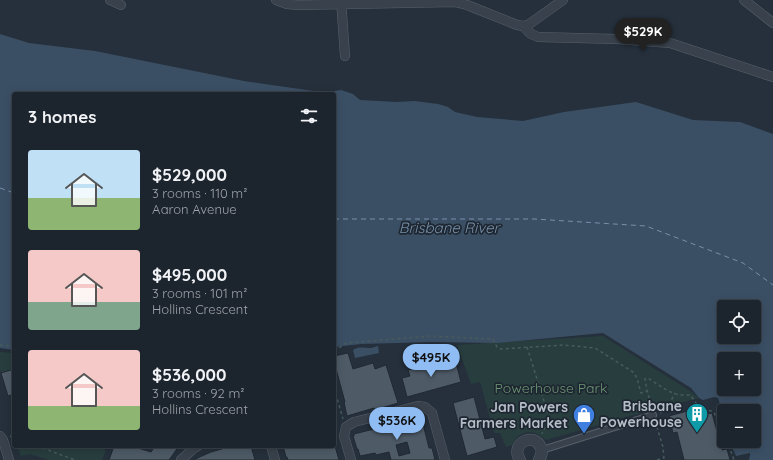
<!DOCTYPE html>
<html lang="en">
<head>
<meta charset="utf-8">
<style>
	body { margin:0; font-family:Quicksand,sans-serif; background:#293039; color:#f1f3f6; height:100vh; display:flex; flex-direction:column; font-size:15px; white-space:nowrap }
	* { box-sizing:border-box; margin:0 }
	p { font-size:13px; color:#a0a4aa }
	.icon { flex:none; width:22px; height:22px; fill:none; stroke:currentColor; stroke-width:2; stroke-linecap:round; stroke-linejoin:round }
	.map { position:relative; flex:1; overflow:hidden }
	.details { position:absolute; left:12px; top:92px; width:324px; height:356px; display:flex; flex-direction:column; background:#1c242d; border-radius:4px; box-shadow:0 2px 10px #0003,0 0 0 1px #3a4149 }
	.details>* { flex:none }
	.fabs { position:absolute; left:717px; top:300px; display:grid; gap:8px }
	.fabs a { display:grid; place-items:center; width:44px; height:44px; border-radius:4px; background:#1c242d; box-shadow:0 2px 10px #0003,0 0 0 1px #3a4149; font-size:20px }
	.price { position:absolute; translate:-50% -34px; padding:0 9px; border-radius:14px; background:#8fbcf2; color:#111; font-size:13px; line-height:26px; filter:drop-shadow(0 1px 2px #0008) }
	.price::after { content:''; position:absolute; left:50%; top:24px; width:12px; height:9px; margin-left:-6px; background:inherit; clip-path:polygon(0 0,100% 0,50% 100%) }
	.price.current { background:#222; color:#fff }
	ul { padding:0; list-style:none }
	li { display:flex; align-items:center; gap:12px; height:100px; padding:0 16px }
	li span { display:grid; place-items:center; flex:none; width:112px; height:80px; border-radius:4px; color:#555 }
	li>.icon { margin-inline-start:auto }
	span .icon { width:48px; height:48px; fill:#fffc; stroke-width:1 }
	li b { font-size:17px }
	h2 { display:flex; justify-content:space-between; align-items:center; height:48px; padding:0 16px; font-size:17px }
	.map>svg:first-child { display:block }
	.green { fill:#283e3e }
	.water { fill:#3b4f64; fill-rule:evenodd }
	.lines { fill:none; stroke-linecap:round; stroke-linejoin:round }
	.ferry { stroke:#7690aa; stroke-width:1; stroke-dasharray:5 4; stroke-linecap:butt }
	.building { fill:#4e5b67; stroke:#202933; fill-rule:evenodd }
	.pedestrian-casing { stroke:#57606a; stroke-width:8 }
	.minor-casing { stroke:#57606a; stroke-width:10 }
	.tertiary-casing { stroke:#57606a; stroke-width:12 }
	.path { stroke:#475b5c; stroke-width:1.5; stroke-dasharray:3 3; stroke-linecap:butt }
	.pedestrian { stroke:#39424c; stroke-width:6 }
	.minor { stroke:#39424c; stroke-width:9 }
	.tertiary { stroke:#39424c; stroke-width:11 }
	.labels { text-anchor:middle; stroke-width:3.5; stroke-linejoin:round; paint-order:stroke }
	.park-label { font-size:14px; fill:#6d9774; stroke:#1e2731 }
	.poi-label { font-size:14px; font-weight:bold; fill:#b5bdc8; stroke:#1e2731; text-anchor:end }
	.water-label { font-size:15px; font-style:italic; fill:#7690aa; stroke:#1e2731 }
</style>
</head>
<body>
<div class="map">
<svg width="773" height="460" viewBox="0 0 773 460">
	<rect width="100%" height="100%" fill="#25303c"/>
	<g class="green">
		<path d="M 603,336 L 690,391 L 699,398 L 647,411 L 546,440 C 534,429 520,429 512,445 L 506,447 L 500,433 L 494,433 L 480,382 L 471,384 L 457,345 Z"/>
		<polygon points="0,352 14,353 14,369 1,373 0,369"/>
		<polygon points="17,446 97,446 106,450 102,460 49,460 30,454 21,456"/>
	</g>
	<g class="water">
		<path d="M 0,34 L 29,43 L 95,51 L 244,81 L 321,92 L 335,91 L 341,90 L 353,94 L 360,100 L 396,102 L 415,101 L 438,104 L 448,107 L 455,112 L 477,117 L 523,121 L 564,112 L 636,102 L 693,120 L 740,122 L 773,134 L 773,460 L 749,460 L 750,455 L 750,453 L 736,456 L 732,447 L 734,445 L 733,441 L 754,441 L 754,411 L 724,411 L 724,416 L 718,398 L 714,397 L 703,400 L 699,398 L 691,388 L 603,333 L 497,343 L 432,342 L 361,344 L 334,347 L 334,94 L 14,94 L 14,350 L 0,348 ZM 724,307 L 754,307 L 754,337 L 724,337 ZM 724,359 L 754,359 L 754,389 L 724,389 Z"/>
		<path d="M 378,346 L 379,353 L 355,358 L 353,350 C 359,346 364,348 371,348 C 372,348 377,346 378,346 Z"/>
	</g>
	<g class="lines">
		<g class="ferry">
			<polyline points="0,188 14,193"/>
			<polyline points="334,219 534,219 646,226 743,263 773,285"/>
		</g>
	</g>
	<g class="building">
		<polygon points="348,353 353,369 373,363 375,369 386,365 398,403 375,410 374,408 347,416 344,402 345,402 336,369 334,369 334,356"/>
		<polygon points="447,359 448,365 456,363 461,382 407,397 402,378 410,376 408,370"/>
		<polygon points="14,369 14,394 8,396 1,373"/>
		<polygon points="474,397 485,439 494,437 497,447 467,456 453,403"/>
		<polygon points="695,409 698,416 712,413 722,450 727,449 730,460 684,460 677,432 673,433 669,416"/>
		<path d="M 421,416 L 429,448 L 432,448 L 435,460 L 391,460 L 389,452 L 376,455 L 375,453 L 360,456 L 358,449 L 357,449 L 353,436 L 354,436 L 354,434 L 370,430 L 378,429 L 398,422 L 398,424 L 404,422 L 415,419 L 415,417 ZM 407,442 L 410,453 L 399,456 L 396,445 Z"/>
		<polygon points="114,446 138,446 138,448 151,452 155,446 179,446 169,460 109,460"/>
		<polygon points="232,446 251,446 255,460 193,460 211,452"/>
		<polygon points="283,446 335,446 339,460 288,460 287,457 286,457"/>
	</g>
	<g class="lines">
		<g class="pedestrian-casing">
			<polyline id="pedestrian" points="542,450 653,415"/>
		</g>
		<g class="minor-casing">
			<g id="minor">
				<polyline points="110,0 121,5"/>
				<polyline points="276,0 287,4 298,5 455,2 467,5 517,25 523,26 528,25 563,0"/>
				<polyline points="341,0 345,56"/>
				<polyline points="744,0 773,23"/>
				<polyline points="523,26 531,34 538,37 616,39 670,43 773,77"/>
				<polyline points="0,436 3,440 9,460"/>
				<polyline points="271,446 275,460"/>
				<polyline points="181,460 194,448 198,446"/>
				<polyline points="351,460 344,436 346,427 354,422 418,406 425,407 432,413 445,460"/>
			</g>
		</g>
		<g class="tertiary-casing">
			<path id="tertiary" d="M 520,460 C 509,443 535,431 541,448 C 543,452 541,456 539,460"/>
		</g>
		<g class="path">
			<polyline points="0,345 14,346"/>
			<polyline points="527,347 548,414 549,418 542,434"/>
			<polyline points="334,351 336,350 346,343 431,336 493,339 497,347 501,349 564,345 595,348 633,372 637,378 641,393 647,391"/>
			<polyline points="334,388 343,419"/>
			<path d="M 652,410 L 645,381 L 645,379 L 648,378 C 657,384 669,393 680,395 C 683,395 687,395 690,395 C 693,398 700,410 704,411 C 708,412 709,409 714,412 L 724,440"/>
			<path d="M 660,413 C 667,409 671,401 675,393"/>
			<polyline points="655,421 663,447 664,460"/>
			<polyline points="10,436 14,438"/>
			<polyline points="725,441 728,443 734,460"/>
			<polyline points="37,446 75,460"/>
			<polyline points="657,460 663,458"/>
		</g>
		<use href="#pedestrian" class="pedestrian"/>
		<use href="#minor" class="minor"/>
		<use href="#tertiary" class="tertiary"/>
	</g>
	<defs>
		<g id="building-pin" transform="scale(1.15)"><path d="M0 17L-7.5 6A9.5 9.5 0 1 1 7.5 6Z" fill="#0f9aa8" stroke="#1e2731"/><path d="M-4-6H4V6H1V3H-1V6H-4ZM-2.5-4.3h1.7v1.8h-1.7ZM.8-4.3h1.7v1.8H.8ZM-2.5-1h1.7V.8h-1.7ZM.8-1h1.7V.8H.8Z" fill="#fff"/></g>
		<g id="shop-pin" transform="scale(1.15)"><path d="M0 17L-7.5 6A9.5 9.5 0 1 1 7.5 6Z" fill="#3f7fe0" stroke="#1e2731"/><path d="M-5-2.5h2.3a2.7 3.5 0 0 1 5.4 0H5L5.5 6h-11ZM-1.5-2.5h3a1.5 2.3 0 0 0-3 0Z" fill="#fff"/></g>
	</defs>
	<g fill-rule="evenodd">
		<use href="#building-pin" x="697" y="414"/>
		<use href="#shop-pin" x="584" y="415"/>
	</g>
	<g class="labels">
		<g class="park-label">
			<text x="551" y="393">Powerhouse Park</text>
		</g>
		<g class="poi-label">
			<text x="682" y="411">Brisbane<tspan x="682" dy="16">Powerhouse</tspan></text>
			<text x="568" y="412">Jan Powers<tspan x="568" dy="16">Farmers Market</tspan></text>
		</g>
		<g class="water-label">
			<text x="449" y="233">Brisbane River</text>
		</g>
	</g>
</svg>
<div class="fabs">
<a><svg class="icon" aria-label="locate" viewBox="0 0 24 24"><circle cx="12" cy="12" r="6"/><path d="M12 2v4M12 18v4M2 12h4M18 12h4"/></svg></a>
<a>+</a>
<a>−</a>
</div>
<b class="price current" style="left:643px;top:52px">$529K</b>
<b class="price" style="left:431px;top:378px">$495K</b>
<b class="price" style="left:397px;top:441px">$536K</b>
<section class="details">
<h2>3 homes<svg class="icon" aria-label="filters" viewBox="0 0 24 24"><path d="M4 7h16M4 17h16"/><circle cx="9" cy="7" r="2"/><circle cx="15" cy="17" r="2"/></svg></h2>
<ul>
<li><span style="background:linear-gradient(#bfe0f5 60%,#8fb573 0)"><svg class="icon" aria-label="home" viewBox="0 0 24 24"><path d="M3 11l9-7 9 7M6 9v11h12V9"/></svg></span><div><b>$529,000</b><p>3 rooms · 110 m²</p><p>Aaron Avenue</p></div></li>
<li><span style="background:linear-gradient(#f6c9c9 65%,#7fa58c 0)"><svg class="icon" aria-label="home" viewBox="0 0 24 24"><path d="M3 11l9-7 9 7M6 9v11h12V9"/></svg></span><div><b>$495,000</b><p>3 rooms · 101 m²</p><p>Hollins Crescent</p></div></li>
<li><span style="background:linear-gradient(#f6c9c9 70%,#8fb573 0)"><svg class="icon" aria-label="home" viewBox="0 0 24 24"><path d="M3 11l9-7 9 7M6 9v11h12V9"/></svg></span><div><b>$536,000</b><p>3 rooms · 92 m²</p><p>Hollins Crescent</p></div></li>
</ul>
</section>
</div>
</body>
</html>
